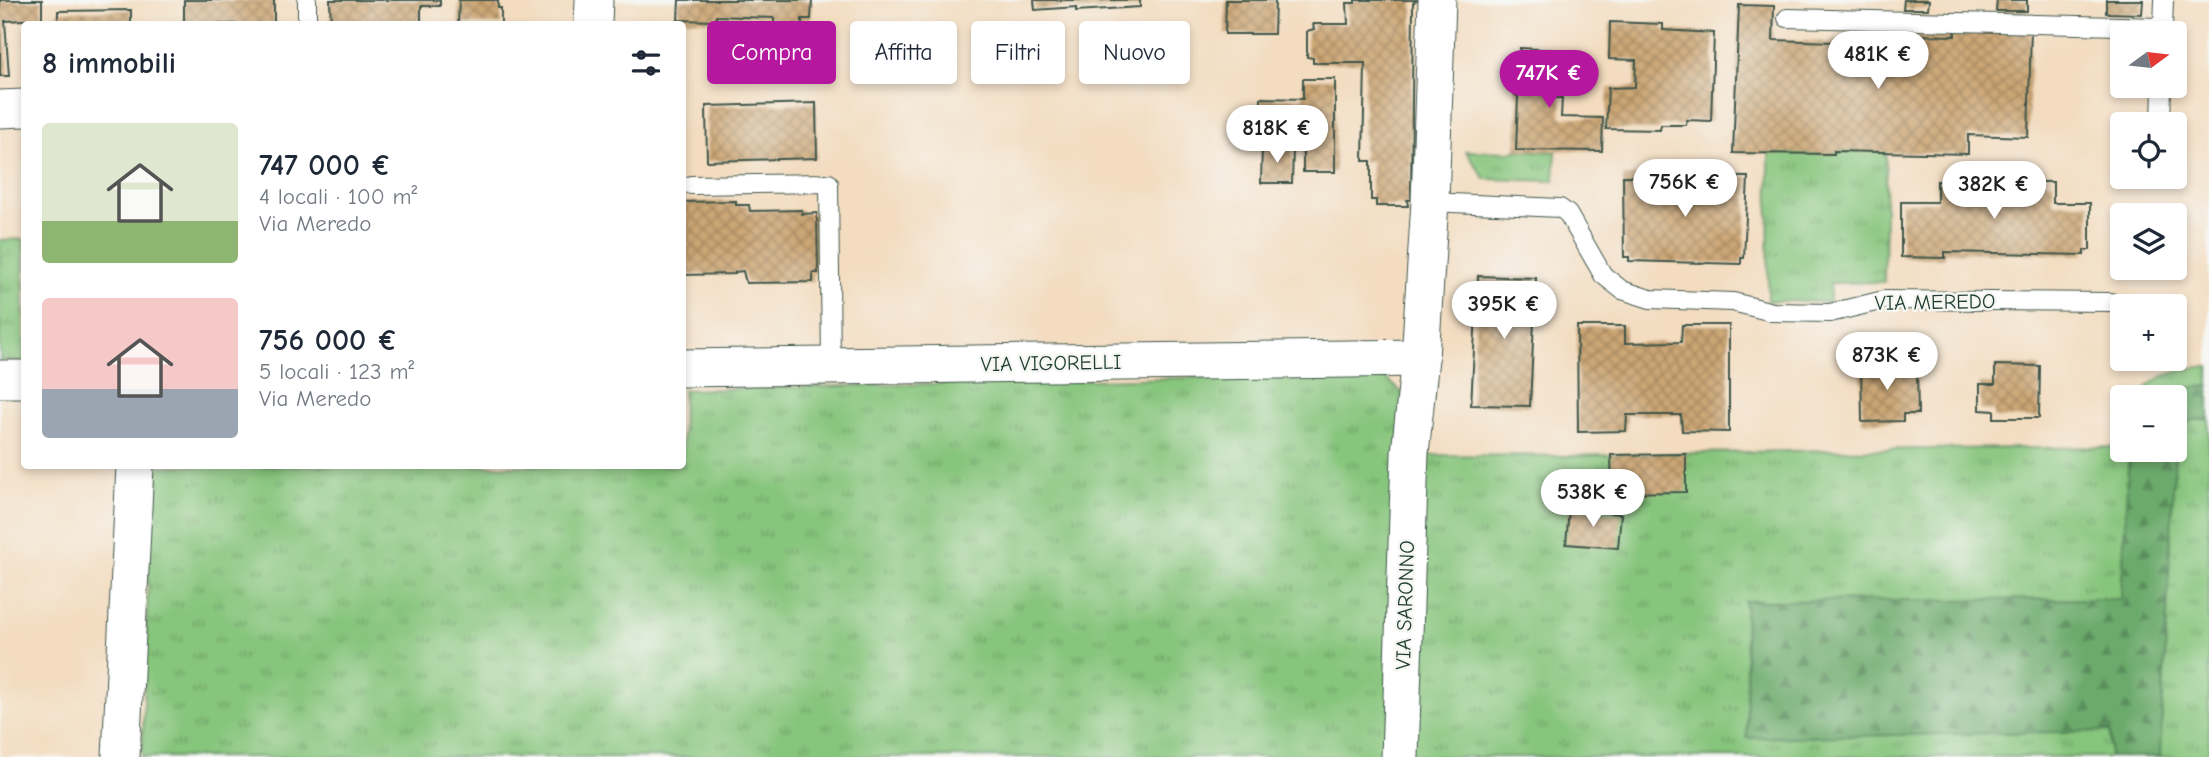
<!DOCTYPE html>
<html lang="it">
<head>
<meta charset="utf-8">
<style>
	body { margin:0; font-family:"Comic Neue",sans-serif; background:#f6f6f7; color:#1f2937; height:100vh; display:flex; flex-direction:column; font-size:26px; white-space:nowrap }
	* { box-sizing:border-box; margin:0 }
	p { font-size:23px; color:#747a83 }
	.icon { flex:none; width:38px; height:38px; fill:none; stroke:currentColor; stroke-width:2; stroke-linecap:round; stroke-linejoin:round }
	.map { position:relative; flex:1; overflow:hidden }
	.sheet { position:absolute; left:21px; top:21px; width:665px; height:448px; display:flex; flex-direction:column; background:#fff; border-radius:7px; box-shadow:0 4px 10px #0003 }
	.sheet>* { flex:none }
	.banner { position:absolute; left:707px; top:21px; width:665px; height:63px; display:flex; gap:14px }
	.needle { width:46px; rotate:75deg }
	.buttons { position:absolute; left:2110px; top:21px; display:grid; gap:14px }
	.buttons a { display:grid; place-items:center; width:77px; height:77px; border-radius:7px; background:#fff; box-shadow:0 4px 10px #0003; font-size:35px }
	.price { position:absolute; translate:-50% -60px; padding:0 16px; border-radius:24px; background:#fff; color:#222; font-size:23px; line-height:46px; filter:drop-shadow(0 2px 4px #0008) }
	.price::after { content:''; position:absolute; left:50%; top:42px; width:21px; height:16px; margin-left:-10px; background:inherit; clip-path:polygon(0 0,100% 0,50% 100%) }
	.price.active { background:#b5179e; color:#fff }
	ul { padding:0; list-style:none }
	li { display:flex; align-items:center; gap:21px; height:175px; padding:0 21px }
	li span { display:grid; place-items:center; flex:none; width:196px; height:140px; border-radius:7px; color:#555 }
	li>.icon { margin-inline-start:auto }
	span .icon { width:84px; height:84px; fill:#fffc; stroke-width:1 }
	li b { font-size:30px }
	h2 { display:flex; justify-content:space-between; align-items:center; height:84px; padding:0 21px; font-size:30px }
	.chip { padding:0 24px; border-radius:7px; background:#fff; box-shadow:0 4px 10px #0003; font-size:24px; line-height:63px }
	.chip.active { background:#b5179e; color:#fff }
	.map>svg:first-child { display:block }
	.grass { fill:url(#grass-tufts); stroke:#528158; stroke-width:2 }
	.forest { fill:url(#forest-firs); stroke:#467450; stroke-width:2 }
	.building { fill:url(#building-cross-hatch) }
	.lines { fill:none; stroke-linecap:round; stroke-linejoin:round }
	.service-casing { stroke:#3f5549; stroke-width:20 }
	.minor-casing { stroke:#3f5549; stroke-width:39 }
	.service { stroke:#fff; stroke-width:18 }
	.minor { stroke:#fff; stroke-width:37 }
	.labels { text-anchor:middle; stroke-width:5; stroke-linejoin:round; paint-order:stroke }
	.street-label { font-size:21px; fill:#1f3d34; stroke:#f6f6f2 }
</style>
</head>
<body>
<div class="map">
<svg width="2209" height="757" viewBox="0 0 2209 757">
	<defs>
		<pattern id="grass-tufts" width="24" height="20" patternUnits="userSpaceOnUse" patternTransform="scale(1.75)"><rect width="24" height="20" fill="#86c57c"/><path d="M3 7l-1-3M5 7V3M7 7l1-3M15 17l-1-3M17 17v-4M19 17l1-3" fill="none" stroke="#6da166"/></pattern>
		<pattern id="forest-firs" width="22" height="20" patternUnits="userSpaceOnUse" patternTransform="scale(1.75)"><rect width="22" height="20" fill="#6caa6c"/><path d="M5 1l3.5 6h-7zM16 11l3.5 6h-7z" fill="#588c5a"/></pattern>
		<pattern id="building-cross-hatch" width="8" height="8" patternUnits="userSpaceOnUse" patternTransform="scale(1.75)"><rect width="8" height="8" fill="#cca674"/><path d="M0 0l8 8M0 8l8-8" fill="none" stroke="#a58860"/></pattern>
	</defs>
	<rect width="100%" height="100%" fill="#f6f6f2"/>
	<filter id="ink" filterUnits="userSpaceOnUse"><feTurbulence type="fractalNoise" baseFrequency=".0143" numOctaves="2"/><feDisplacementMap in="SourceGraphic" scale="14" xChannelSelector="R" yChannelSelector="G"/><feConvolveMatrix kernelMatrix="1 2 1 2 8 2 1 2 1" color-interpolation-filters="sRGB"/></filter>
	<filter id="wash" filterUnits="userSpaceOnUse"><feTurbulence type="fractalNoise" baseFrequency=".00686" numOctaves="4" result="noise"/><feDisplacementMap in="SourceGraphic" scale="28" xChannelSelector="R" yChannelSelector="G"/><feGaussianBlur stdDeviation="1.57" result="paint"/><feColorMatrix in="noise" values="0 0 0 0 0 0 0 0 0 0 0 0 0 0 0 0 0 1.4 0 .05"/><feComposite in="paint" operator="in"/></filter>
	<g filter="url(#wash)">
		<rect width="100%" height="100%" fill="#f3dcbf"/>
		<g class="grass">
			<polygon points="1516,150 1556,152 1554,181 1485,179 1466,151 1515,152"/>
			<polygon points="1834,151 1886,152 1884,282 1830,283 1830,302 1768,301 1769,153 1833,154"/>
			<polygon points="24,239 24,361 0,361 0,240"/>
			<path d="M 2197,367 L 2209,367 L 2209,757 L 142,757 L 152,466 L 682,466 L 683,390 L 1379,373 L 1403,393 L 1400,455 L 1569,456 L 1830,450 L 2123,447 L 2123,450 L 2175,450 L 2175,397 L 2139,397 C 2153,376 2173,372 2197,367 Z"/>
		</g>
		<g class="forest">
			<polygon points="2209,386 2209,419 2193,420 2178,429 2175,446 2175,397 2156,397 2183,388"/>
			<polygon points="2129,450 2175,450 2160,757 2110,757 2110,731 1747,738 1745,601 2121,599"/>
		</g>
		<g id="blocks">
			<g class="building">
				<polygon points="0,0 42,0 42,19 5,21 9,76 0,76"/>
				<rect x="184" y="0" width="90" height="24"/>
				<polygon points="330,0 440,0 440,6 421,6 421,24 331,24"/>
				<polygon points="459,0 498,0 498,8 501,8 501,24 458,24"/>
				<polygon points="679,0 812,0 811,19 802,19 802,28 774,27 774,18 716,16 716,21 678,20"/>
				<polygon points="1034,0 1140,0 1140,7 1076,11 1076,7 1035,10"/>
				<polygon points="1226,0 1275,0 1274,34 1225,34"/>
				<polygon points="1355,0 1417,0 1413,3 1411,200 1407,200 1408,206 1376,206 1376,200 1371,200 1371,161 1363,161 1365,63 1313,63 1313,58 1307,57 1307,31 1314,29 1313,24 1348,24 1347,3 1355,3"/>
				<polygon points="1904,0 1929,0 1928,9 1903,9"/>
				<polygon points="1997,0 2027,0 2027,11 1996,11"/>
				<polygon points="2106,0 2143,0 2142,14 2106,13"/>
				<polygon points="1739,5 1774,6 1773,40 1834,42 1834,39 1838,39 1892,40 1892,47 1908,47 1909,35 1955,36 1955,27 2031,29 2028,137 1968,135 1968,154 1834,151 1834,154 1733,153"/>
				<polygon points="131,10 131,24 58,24 58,11"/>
				<polygon points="1610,22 1663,24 1663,30 1714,33 1711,121 1687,120 1686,125 1661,125 1660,130 1606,129 1608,88 1635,87 1636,60 1609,59"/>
				<polygon points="1520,48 1555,50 1554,98 1562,98 1561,117 1603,118 1602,151 1516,150 1518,96 1515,95 1514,75 1519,75"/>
				<polygon points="1303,79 1335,79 1335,172 1303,172 1303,130 1261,129 1261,98 1303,99"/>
				<polygon points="816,103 817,158 707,161 706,106"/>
				<polygon points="1262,147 1293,148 1292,183 1261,183"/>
				<polygon points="1623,176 1748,177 1744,258 1741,258 1741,264 1629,261 1629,257 1624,257"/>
				<polygon points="1937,181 2053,182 2053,203 2090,203 2090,250 2084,250 2084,255 1945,252 1945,258 1901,257 1901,202 1937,202"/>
				<polygon points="736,201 736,205 749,205 750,211 802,210 802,214 817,213 818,273 813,273 813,282 746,283 743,271 735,272 735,274 682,275 682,202"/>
				<polygon points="1478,276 1536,278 1530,406 1471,405"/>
				<polygon points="1682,325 1729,325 1729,432 1682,431 1681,415 1627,415 1626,431 1578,432 1577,326 1625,326 1625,343 1681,342"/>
				<polygon points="1889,359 1889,371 1917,370 1918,414 1903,414 1903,421 1862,422 1861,360"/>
				<polygon points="1995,365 2040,366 2039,418 1994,418 1994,411 1980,410 1980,384 1995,384"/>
				<polygon points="1686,454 1686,492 1612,493 1611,455"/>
				<polygon points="1569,509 1621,514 1618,548 1566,544"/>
			</g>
		</g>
	</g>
	<g filter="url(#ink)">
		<use href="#blocks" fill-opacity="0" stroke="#3f5549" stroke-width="2"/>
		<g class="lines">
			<g class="service-casing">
				<g id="service">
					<polyline points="1787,18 2163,27 2164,0"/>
					<polyline points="307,24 307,0"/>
					<polyline points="2161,124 2162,86"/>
					<polyline points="691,185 829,183 831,366"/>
					<polyline points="1430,202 1560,208 1568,214 1603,275 1622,290 1650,299 1733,302 1772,312 1830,313 1884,300 2111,302"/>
				</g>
			</g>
			<g class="minor-casing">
				<g id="minor">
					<polyline points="593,24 594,0"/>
					<polyline points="0,109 24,108"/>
					<polyline points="682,368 1420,358"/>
					<polyline points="0,379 24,379"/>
					<polyline points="121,757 135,466"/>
					<polyline points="1400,757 1410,453 1420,358 1430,202 1437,0"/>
				</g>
			</g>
			<use href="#service" class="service"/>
			<use href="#minor" class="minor"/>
		</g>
	</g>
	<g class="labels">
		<g class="street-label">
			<text transform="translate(1935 302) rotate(-1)" y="7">VIA MEREDO</text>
			<text transform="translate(1051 363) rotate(-1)" y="7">VIA VIGORELLI</text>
			<text transform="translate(1405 605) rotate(-88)" y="7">VIA SARONNO</text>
		</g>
	</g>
</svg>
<div class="buttons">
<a><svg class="needle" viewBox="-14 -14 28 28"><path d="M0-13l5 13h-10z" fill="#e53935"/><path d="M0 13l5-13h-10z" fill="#747a83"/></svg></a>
<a><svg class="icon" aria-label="locate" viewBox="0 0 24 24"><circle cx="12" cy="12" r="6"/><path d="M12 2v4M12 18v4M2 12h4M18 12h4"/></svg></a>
<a><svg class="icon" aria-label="layers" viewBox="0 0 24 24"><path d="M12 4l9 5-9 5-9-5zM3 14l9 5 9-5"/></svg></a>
<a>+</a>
<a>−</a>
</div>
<b class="price" style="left:1878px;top:91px">481K €</b>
<b class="price active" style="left:1549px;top:110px">747K €</b>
<b class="price" style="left:1277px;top:165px">818K €</b>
<b class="price" style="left:1685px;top:219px">756K €</b>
<b class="price" style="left:1994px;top:221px">382K €</b>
<b class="price" style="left:1504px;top:341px">395K €</b>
<b class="price" style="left:1887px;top:392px">873K €</b>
<b class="price" style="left:1593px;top:529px">538K €</b>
<div class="banner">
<a class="chip active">Compra</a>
<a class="chip">Affitta</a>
<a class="chip">Filtri</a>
<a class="chip">Nuovo</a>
</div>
<section class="sheet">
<h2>8 immobili<svg class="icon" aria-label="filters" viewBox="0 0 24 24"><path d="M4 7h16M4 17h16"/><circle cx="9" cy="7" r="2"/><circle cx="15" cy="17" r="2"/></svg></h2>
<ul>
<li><span style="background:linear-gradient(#dfe7d0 70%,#8fb573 0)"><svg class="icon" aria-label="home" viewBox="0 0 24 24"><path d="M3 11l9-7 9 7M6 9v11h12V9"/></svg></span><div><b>747 000 €</b><p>4 locali · 100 m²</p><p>Via Meredo</p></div></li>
<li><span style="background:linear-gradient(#f6c9c9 65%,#9aa5b1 0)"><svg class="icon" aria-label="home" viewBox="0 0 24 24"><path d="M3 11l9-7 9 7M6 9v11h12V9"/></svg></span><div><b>756 000 €</b><p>5 locali · 123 m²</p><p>Via Meredo</p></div></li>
</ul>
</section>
</div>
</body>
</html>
